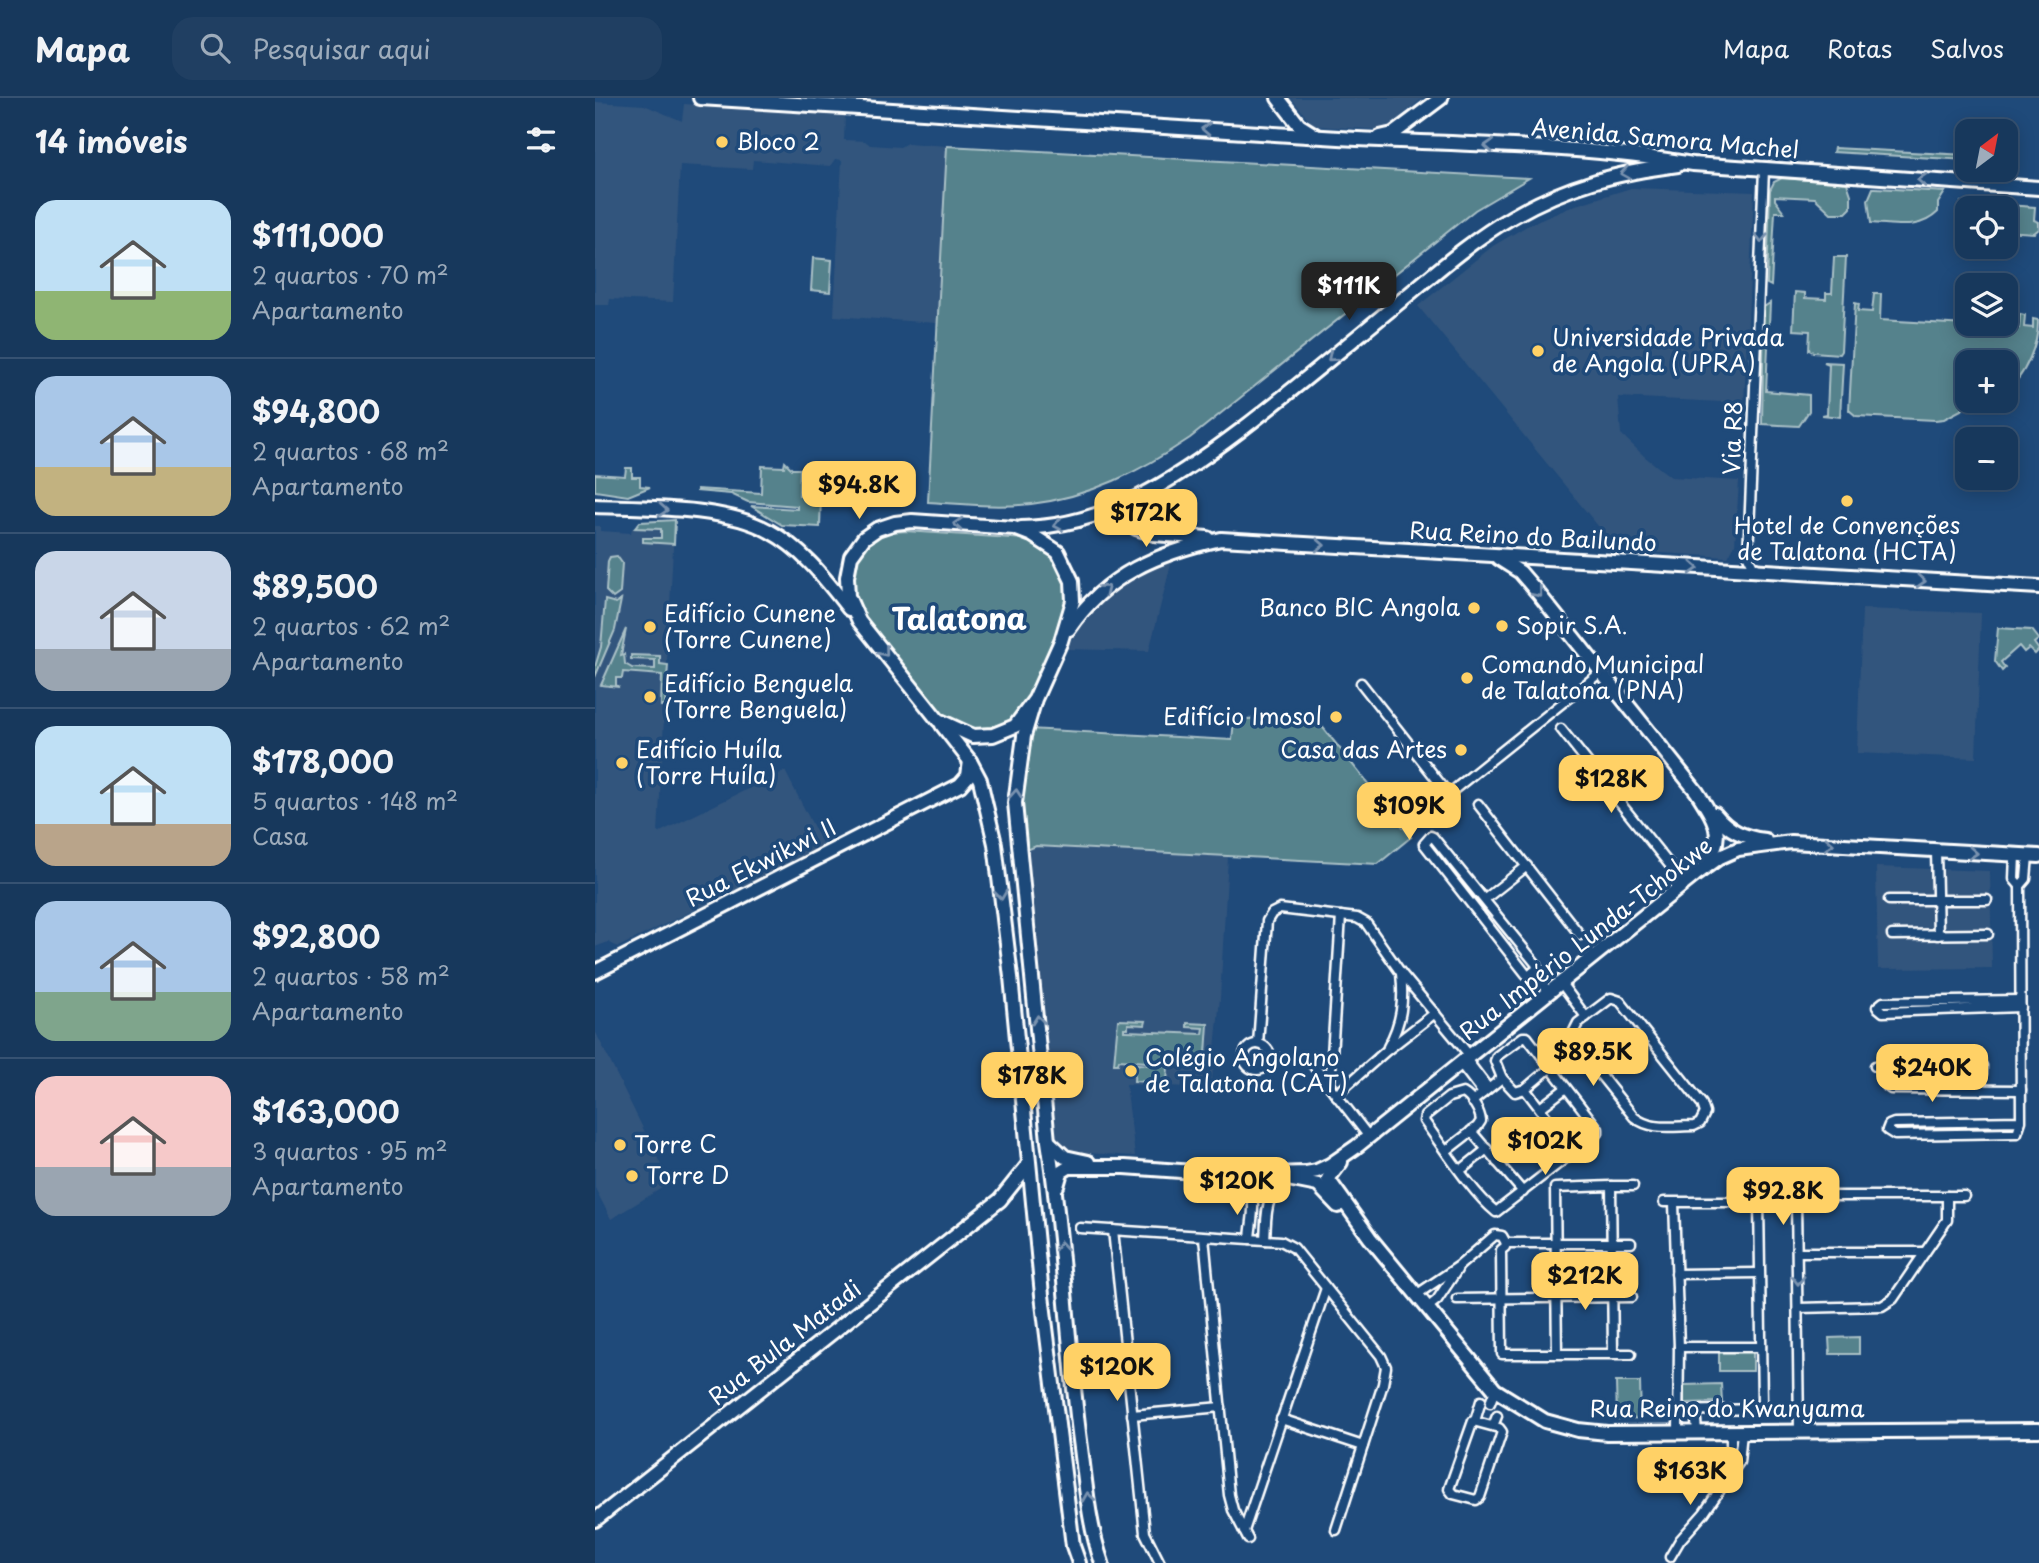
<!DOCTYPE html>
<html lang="pt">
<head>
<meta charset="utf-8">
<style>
	body { margin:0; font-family:"Playpen Sans",sans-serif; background:#203f62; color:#f1f3f6; height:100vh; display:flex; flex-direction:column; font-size:26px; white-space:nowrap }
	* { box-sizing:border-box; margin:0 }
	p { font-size:23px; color:#9eacbb }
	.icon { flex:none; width:38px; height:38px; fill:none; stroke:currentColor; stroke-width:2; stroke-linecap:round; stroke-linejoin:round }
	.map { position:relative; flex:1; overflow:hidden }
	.sheet { display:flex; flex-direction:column; background:#17385c; width:595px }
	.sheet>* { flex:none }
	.needle { width:46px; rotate:32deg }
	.controls { position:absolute; left:1360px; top:21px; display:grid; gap:14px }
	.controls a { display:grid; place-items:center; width:63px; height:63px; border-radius:14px; background:#17385c; box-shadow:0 4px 18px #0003,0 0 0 2px #365272; font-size:35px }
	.price { position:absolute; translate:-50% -60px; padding:0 16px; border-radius:14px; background:#ffd166; color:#111; font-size:23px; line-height:46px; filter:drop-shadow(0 2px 4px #0008) }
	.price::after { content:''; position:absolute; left:50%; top:42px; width:21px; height:16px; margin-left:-10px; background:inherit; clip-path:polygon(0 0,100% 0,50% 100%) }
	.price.selected { background:#222; color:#fff }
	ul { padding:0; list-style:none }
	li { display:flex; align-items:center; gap:21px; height:175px; padding:0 35px }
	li+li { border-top:2px solid #365272 }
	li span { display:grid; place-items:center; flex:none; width:196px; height:140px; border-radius:21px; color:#555 }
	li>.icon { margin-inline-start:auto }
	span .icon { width:84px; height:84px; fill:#fffc; stroke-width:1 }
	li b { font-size:30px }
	h2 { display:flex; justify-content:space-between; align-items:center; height:84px; padding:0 35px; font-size:30px }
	header { display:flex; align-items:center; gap:42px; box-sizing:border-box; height:98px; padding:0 35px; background:#17385c; border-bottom:2px solid #365272 }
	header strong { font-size:33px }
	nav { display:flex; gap:38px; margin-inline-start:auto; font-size:24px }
	.search { width:490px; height:63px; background:#203f62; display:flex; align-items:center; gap:18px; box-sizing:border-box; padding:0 24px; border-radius:21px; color:#9eacbb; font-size:26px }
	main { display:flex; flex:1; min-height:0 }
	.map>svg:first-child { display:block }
	.built { fill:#33557d }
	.green { fill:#54828c; stroke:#aac0c6; stroke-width:2 }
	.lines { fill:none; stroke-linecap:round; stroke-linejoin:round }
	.street-tunnel { stroke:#41658e; stroke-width:8; stroke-dasharray:8 4; stroke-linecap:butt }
	.street-casing { stroke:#fff; stroke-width:13 }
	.secondary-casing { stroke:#fff; stroke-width:18 }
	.street { stroke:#1f4a7a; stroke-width:8 }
	.secondary { stroke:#1f4a7a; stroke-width:12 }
	.oneway { stroke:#7992af }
	.poi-dot { fill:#ffd166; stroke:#1f4a7a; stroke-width:2.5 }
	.labels { text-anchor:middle; stroke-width:7; stroke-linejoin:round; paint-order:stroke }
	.street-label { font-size:23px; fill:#fff; stroke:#1f4a7a }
	.poi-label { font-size:23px; fill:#fff; stroke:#1f4a7a; text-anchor:start }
	.district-label { font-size:30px; font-weight:bold; fill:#fff; stroke:#1f4a7a }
</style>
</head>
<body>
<header>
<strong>Mapa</strong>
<div class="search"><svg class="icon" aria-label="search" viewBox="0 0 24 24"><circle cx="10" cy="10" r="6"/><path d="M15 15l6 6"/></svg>Pesquisar aqui</div>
<nav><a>Mapa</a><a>Rotas</a><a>Salvos</a></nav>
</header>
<main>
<section class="sheet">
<h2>14 imóveis<svg class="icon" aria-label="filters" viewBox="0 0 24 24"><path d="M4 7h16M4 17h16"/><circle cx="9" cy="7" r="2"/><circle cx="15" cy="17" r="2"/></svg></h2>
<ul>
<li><span style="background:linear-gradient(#bfe0f5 65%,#8fb573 0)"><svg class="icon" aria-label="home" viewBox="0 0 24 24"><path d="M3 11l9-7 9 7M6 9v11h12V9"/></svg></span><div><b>$111,000</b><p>2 quartos · 70 m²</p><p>Apartamento</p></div></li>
<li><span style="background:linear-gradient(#a9c7e8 65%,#c2b280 0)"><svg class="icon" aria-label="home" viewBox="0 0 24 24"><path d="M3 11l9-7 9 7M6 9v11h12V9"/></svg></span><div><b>$94,800</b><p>2 quartos · 68 m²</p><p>Apartamento</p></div></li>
<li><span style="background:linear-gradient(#c9d6e8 70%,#9aa5b1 0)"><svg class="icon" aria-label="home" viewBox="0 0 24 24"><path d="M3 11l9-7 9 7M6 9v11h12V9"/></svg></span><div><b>$89,500</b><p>2 quartos · 62 m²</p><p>Apartamento</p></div></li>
<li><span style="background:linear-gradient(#bfe0f5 70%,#b9a48a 0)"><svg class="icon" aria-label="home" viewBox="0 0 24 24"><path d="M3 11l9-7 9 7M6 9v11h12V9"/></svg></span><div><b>$178,000</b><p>5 quartos · 148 m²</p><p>Casa</p></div></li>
<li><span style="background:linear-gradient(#a9c7e8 65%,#7fa58c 0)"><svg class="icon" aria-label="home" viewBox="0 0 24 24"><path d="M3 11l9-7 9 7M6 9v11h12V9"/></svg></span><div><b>$92,800</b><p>2 quartos · 58 m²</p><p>Apartamento</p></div></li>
<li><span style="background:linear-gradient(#f6c9c9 65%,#9aa5b1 0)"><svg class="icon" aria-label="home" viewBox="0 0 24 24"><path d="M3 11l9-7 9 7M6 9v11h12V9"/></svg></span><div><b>$163,000</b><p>3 quartos · 95 m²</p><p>Apartamento</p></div></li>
</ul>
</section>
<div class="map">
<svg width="1444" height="1465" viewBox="0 0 1444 1465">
	<rect width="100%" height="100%" fill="#1f4a7a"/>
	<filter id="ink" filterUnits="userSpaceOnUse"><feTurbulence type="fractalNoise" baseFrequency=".0143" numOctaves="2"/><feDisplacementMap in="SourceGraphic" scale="14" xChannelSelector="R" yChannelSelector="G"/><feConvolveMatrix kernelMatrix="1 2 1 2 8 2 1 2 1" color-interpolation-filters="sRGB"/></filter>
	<g filter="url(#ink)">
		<g class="built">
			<polygon points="696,0 828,0 789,32 719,28"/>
			<polygon points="0,4 49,7 87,23 89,6 250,17 249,42 270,43 275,47 305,49 312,45 352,48 342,225 239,218 247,62 240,61 235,68 158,62 157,71 85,67 78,204 15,201 14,207 0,207"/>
			<polygon points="1036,90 1159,94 1149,305 1023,299 1026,336 1050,359 1076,379 1144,383 1140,446 1133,459 1017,452 1017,445 823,208 898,148 932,128 981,107"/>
			<polygon points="0,428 5,428 5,433 36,435 37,430 79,431 63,735 190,673 229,749 23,849 13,844 0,849"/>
			<polygon points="578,458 554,553 471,551 485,526 501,506 526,485"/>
			<polygon points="1267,511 1386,515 1381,660 1262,655"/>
			<polygon points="441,748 633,759 625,900 616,990 531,986 540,1058 477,1054 468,1049 462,1042 444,889 432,752"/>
			<polygon points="1281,769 1395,773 1397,870 1283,871"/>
			<polygon points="0,933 75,1085 16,1121 0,1090"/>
		</g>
		<g class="green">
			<path d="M 352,48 L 934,80 L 880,112 L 595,340 C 546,373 495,399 436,406 C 402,410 367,406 333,404 Z"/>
			<polygon points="1239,50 1372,57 1372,62 1238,54"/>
			<polygon points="1187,80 1252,85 1256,97 1256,110 1251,115 1236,115 1220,100 1180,98 1180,102 1189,114 1180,114 1176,188 1172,186 1175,92 1179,84"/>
			<path d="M 1278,90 L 1281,90 L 1350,94 L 1343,105 L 1343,114 C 1324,133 1300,126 1276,125 L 1273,102 Z"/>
			<polygon points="1366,104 1440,109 1439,122 1444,124 1444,131 1439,135 1411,133 1410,110 1372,110 1372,119 1366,113"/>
			<polygon points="1239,159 1251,159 1246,253 1244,256 1218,254 1214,252 1215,233 1198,232 1200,194 1210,195 1210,200 1231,201 1231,195 1237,195"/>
			<polygon points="218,160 237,162 235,194 216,192"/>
			<path d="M 1279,196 L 1286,196 L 1285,222 L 1424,230 L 1425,216 L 1430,217 L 1429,229 L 1438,230 L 1438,221 L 1443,222 C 1444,244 1430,280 1411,292 L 1410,264 L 1372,264 L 1372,303 L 1383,303 L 1349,321 L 1340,322 L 1261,318 L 1254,312 L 1260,205 L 1264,206 L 1263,213 L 1277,214 Z"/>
			<polygon points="1175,205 1171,293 1214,297 1214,313 1204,328 1167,326 1169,209"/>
			<polygon points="1229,264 1248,265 1245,319 1227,317 1232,316 1234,266"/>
			<polygon points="190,364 197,371 205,371 204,397 226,398 225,429 187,427 156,408 202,411 202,408 153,404 136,396 102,393 102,391 166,395 167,368 189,369"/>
			<polygon points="31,370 37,370 37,379 45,379 45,388 55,389 33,398 0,393 0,376 30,378"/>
			<polygon points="80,422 79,446 48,444 48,440 66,440 66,431 40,430 45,424"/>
			<path d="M 311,433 L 432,441 L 447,447 L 461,462 L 469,478 L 473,496 L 469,515 L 429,612 L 411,628 L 393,635 L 370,631 L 347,619 L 266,512 C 255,490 253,474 267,454 C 272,447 279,439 288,436 C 295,433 304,434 311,433 Z"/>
			<polygon points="22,458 27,465 25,495 18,500 11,493 13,463 15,459"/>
			<polygon points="10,502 21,505 26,502 20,532 0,579 0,569 6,549"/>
			<polygon points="1403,530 1437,532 1444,541 1439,545 1444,552 1440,556 1434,550 1429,554 1424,548 1406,564 1410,570 1407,573 1400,563"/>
			<polygon points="31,531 26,557 29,556 30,566 37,570 60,571 60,562 36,561 36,557 65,558 65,566 73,567 70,608 66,608 67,577 28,574 27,580 21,580 21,587 24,589 6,587"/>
			<polygon points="717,616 816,739 783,766 441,748 432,752 427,751 424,701 434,631 637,642 639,622"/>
			<polygon points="523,922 551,923 550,927 533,926 533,930 529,930 529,933 532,933 608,936 609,930 592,929 592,925 613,926 611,956 607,956 596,967 524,962 523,966 519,966"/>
			<polygon points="540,966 573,968 572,985 539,983"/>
			<polygon points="1264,1239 1264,1256 1235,1256 1234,1240"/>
			<rect x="1124" y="1253" width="34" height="20"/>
			<polygon points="1021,1284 1045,1284 1046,1320 1022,1321"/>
			<polygon points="1126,1286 1127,1304 1089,1305 1089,1287"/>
		</g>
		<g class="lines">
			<polyline class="street-tunnel" points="1087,1318 1088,1323"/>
			<g class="street-casing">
				<g id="street">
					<polyline points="1165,472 1158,468 1153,458 1169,71"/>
					<polyline points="766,585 851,693 856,694 1006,574"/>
					<polyline points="966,631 1089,785"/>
					<polyline points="883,706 985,837"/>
					<polygon points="836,738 838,739 942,867 941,872 935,877 931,876 829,746"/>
					<polyline points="1341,753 1343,837"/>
					<polyline points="1420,757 1419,781 1425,788"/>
					<polyline points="890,801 932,768"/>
					<polyline points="1294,802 1392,802"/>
					<polyline points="1297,837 1393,836"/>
					<polyline points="938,874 954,894"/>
					<polyline points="966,885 991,919"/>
					<path d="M 1016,900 L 1025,903 L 1107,1006 L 1110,1015 L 1105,1025 L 1099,1028 C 1078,1028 1056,1033 1039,1019 L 979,944 L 977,937 L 983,925 Z"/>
					<polyline points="1425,902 1288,904 1282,909 1288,914 1426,909"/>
					<polyline points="663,946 672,823 677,815 685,811 762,820 771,825 806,875 875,958"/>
					<circle cx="662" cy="959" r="13"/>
					<path d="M 793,949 C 807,924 809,903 806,875"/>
					<polyline points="675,960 737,963"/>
					<polyline points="871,961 893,990"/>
					<polyline points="715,963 774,1039"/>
					<polyline points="865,965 888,995"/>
					<polyline points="1280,968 1382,965 1387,968 1386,992"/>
					<polyline points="1291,968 1292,988 1296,991 1426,992"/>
					<polyline points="735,988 746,818"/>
					<polyline points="930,991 978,1054"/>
					<polyline points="741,997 791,953 840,915"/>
					<polyline points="877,1004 907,980"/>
					<polyline points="945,1010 971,990"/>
					<polyline points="1426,1023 1299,1025 1294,1027 1292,1032 1300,1037 1422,1035 1426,1023 1425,788 1431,781 1433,758"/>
					<polyline points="876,1033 928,1094"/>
					<path d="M 851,1053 L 882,1029 L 886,1023 C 885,1013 877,1000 868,995 L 854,999 L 830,1018 L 829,1023 C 848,1049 877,1095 901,1114 L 1003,1035 L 1003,1031 L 932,939 L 928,939 L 902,958 L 900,963 L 907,980 L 920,994 L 930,991 L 955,970"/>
					<polyline points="902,1064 955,1024"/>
					<polyline points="866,1072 892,1051"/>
					<path d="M 641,1077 C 666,1098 657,1112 655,1141"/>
					<polyline points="1069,1104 1164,1104 1167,1106"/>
					<polyline points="1079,1105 1084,1249 1083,1334"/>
					<polyline points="485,1130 686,1143 699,1150 786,1258 791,1269 788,1286 741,1432"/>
					<polyline points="518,1132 550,1435 565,1465"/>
					<polyline points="609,1139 634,1397 638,1412 653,1441"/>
					<path d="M 670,1142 C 672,1113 668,1095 698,1081"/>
					<polyline points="1036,1145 911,1145 910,1149 906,1152 907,1256 1036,1256"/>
					<polyline points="1203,1154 1330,1154"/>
					<polyline points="1081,1176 1164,1175"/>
					<polyline points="821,1197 864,1168 900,1137 907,1138 911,1145"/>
					<polyline points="862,1201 1037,1199"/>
					<polyline points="832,1210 842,1202 862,1172"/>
					<polyline points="1203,1210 1287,1208 1298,1201 1352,1122 1352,1098"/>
					<polyline points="1084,1249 1166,1249"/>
					<polyline points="962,1255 960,1090 1016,1088"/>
					<polyline points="1018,1255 1016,1088 1038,1088"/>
					<polyline points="895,1305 900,1292"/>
					<polyline points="1082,1313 1161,1311 1167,1305 1164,1104"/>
					<polyline points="537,1317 626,1309"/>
					<polyline points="686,1321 768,1348"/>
					<polyline points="1101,1322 1102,1334"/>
					<polygon points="878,1323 904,1330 907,1334 885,1399 881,1402 858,1396 854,1391"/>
					<polyline points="880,1323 886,1303"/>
					<polyline points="898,1328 902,1318"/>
					<polyline points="1204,1333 1201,1102 1206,1098 1369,1098"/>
					<polyline points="1136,1334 1136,1346"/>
					<polyline points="1136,1353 1138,1372"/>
					<polyline points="649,1433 731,1190"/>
					<polyline points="1075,1459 1085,1442 1109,1415 1144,1364 1147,1334"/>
				</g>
			</g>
			<g class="secondary-casing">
				<g id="secondary">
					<path d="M 105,0 C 318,13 531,27 744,40 C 862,47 981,46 1098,66 L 1444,90"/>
					<polyline points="683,0 704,27 720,37"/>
					<polyline points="785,39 798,36 846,0"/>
					<polyline points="540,401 534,417 541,430 559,436 613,440"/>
					<path d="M 0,408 C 50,410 130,408 174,433 C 208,451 231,482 254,511"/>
					<path d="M 426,430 C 511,429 581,381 646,332 C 701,290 753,246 807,202 C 842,173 877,142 917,119 C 973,87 1021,75 1083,67"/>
					<path d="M 903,460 L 925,474 L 943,495 L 1102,694 C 1119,721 1133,739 1109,767"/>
					<path d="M 474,531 C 511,476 563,455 626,441 L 1444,489"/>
					<path d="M 440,601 L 420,628 L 398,637 L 378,638 L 343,622 L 264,523 L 253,498 L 252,479 L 256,458 L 269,440 L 282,431 L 300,425 L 317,423 L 419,430 L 437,437 L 463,454 L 477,483 L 478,503 L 466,543 L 440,601 L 429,638 L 420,705 L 453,1043 C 469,1145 472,1248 486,1350 C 491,1389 494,1428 507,1465"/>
					<polyline points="347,627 375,663 385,682 400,746 416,879 447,1197 478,1448 484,1465"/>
					<path d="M 1120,716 C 1134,733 1148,739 1170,742"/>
					<polyline points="0,874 365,687 373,678 375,663"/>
					<polyline points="454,1044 470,1059 493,1064"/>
					<polyline points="746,1064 733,1081 775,1140 900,1292 950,1323 983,1332 1012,1335 1444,1332"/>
					<polyline points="693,1081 723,1087 743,1108"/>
					<polyline points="462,1088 466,1074 474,1069 530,1069 641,1077 711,1075 722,1073 735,1067 761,1049 1100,777 1125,759 1143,751 1196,744 1444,758"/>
					<polyline points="0,1422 405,1102 433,1067"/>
				</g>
			</g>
			<use href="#street" class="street"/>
			<use href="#secondary" class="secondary"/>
		</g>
		<defs><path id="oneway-chevron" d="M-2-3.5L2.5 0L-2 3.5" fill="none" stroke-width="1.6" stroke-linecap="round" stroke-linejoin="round" transform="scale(1.75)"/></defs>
		<g class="oneway">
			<use href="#oneway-chevron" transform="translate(611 31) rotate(-177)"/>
			<use href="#oneway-chevron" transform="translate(894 48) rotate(-177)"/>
			<use href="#oneway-chevron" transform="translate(1030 75) rotate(171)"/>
			<use href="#oneway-chevron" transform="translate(1327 82) rotate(-176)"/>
			<use href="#oneway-chevron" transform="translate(1166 140) rotate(92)"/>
			<use href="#oneway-chevron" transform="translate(737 259) rotate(140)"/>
			<use href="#oneway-chevron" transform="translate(68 412) rotate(4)"/>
			<use href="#oneway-chevron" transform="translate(363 426) rotate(-176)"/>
			<use href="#oneway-chevron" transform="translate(463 427) rotate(170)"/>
			<use href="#oneway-chevron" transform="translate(725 447) rotate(3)"/>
			<use href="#oneway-chevron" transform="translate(1099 470) rotate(3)"/>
			<use href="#oneway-chevron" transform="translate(1326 483) rotate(3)"/>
			<use href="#oneway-chevron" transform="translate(510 491) rotate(-38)"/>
			<use href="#oneway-chevron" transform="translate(943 495) rotate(50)"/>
			<use href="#oneway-chevron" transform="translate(289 554) rotate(51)"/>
			<use href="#oneway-chevron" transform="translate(421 696) rotate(-86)"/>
			<use href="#oneway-chevron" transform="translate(1234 746) rotate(3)"/>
			<use href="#oneway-chevron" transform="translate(1378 755) rotate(3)"/>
			<use href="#oneway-chevron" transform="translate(406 797) rotate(83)"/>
			<use href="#oneway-chevron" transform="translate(443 922) rotate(-96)"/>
			<use href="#oneway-chevron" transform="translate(466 1148) rotate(-95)"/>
			<use href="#oneway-chevron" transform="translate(1203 1182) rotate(90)"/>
			<use href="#oneway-chevron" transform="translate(493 1399) rotate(-98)"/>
		</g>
	</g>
	<g class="poi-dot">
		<circle cx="127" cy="44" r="7"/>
		<circle cx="943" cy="253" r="7"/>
		<circle cx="1252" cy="403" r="7"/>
		<circle cx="879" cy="510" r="7"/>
		<circle cx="907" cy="528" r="7"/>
		<circle cx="55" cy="529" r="7"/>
		<circle cx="872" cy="580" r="7"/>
		<circle cx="55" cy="599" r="7"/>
		<circle cx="741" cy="619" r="7"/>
		<circle cx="866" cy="652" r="7"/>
		<circle cx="27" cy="665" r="7"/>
		<circle cx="536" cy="973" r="7"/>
		<circle cx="25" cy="1047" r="7"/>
		<circle cx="37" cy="1078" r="7"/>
	</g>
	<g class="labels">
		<g class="street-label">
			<text transform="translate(1070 41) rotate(5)" y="8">Avenida Samora Machel</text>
			<text transform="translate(1138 340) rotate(-88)" y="8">Via R8</text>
			<text transform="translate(938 439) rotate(3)" y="8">Rua Reino do Bailundo</text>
			<text transform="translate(166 765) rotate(-27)" y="8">Rua Ekwikwi II</text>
			<text transform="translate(991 841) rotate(-38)" y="8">Rua Império Lunda-Tchokwe</text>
			<text transform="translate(190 1245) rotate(-38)" y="8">Rua Bula Matadi</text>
			<text x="1132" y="1319">Rua Reino do Kwanyama</text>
		</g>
		<g class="poi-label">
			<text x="141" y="52">Bloco 2</text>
			<text x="957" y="248">Universidade Privada<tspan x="957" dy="26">de Angola (UPRA)</tspan></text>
			<text x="1252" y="436" text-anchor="middle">Hotel de Convenções<tspan x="1252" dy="26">de Talatona (HCTA)</tspan></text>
			<text x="865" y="518" text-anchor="end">Banco BIC Angola</text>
			<text x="69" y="524">Edifício Cunene<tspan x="69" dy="26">(Torre Cunene)</tspan></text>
			<text x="921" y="536">Sopir S.A.</text>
			<text x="886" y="575">Comando Municipal<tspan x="886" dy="26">de Talatona (PNA)</tspan></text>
			<text x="69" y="594">Edifício Benguela<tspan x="69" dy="26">(Torre Benguela)</tspan></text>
			<text x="727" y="627" text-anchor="end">Edifício Imosol</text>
			<text x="41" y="660">Edifício Huíla<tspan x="41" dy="26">(Torre Huíla)</tspan></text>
			<text x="852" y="660" text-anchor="end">Casa das Artes</text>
			<text x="550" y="968">Colégio Angolano<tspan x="550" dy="26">de Talatona (CAT)</tspan></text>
			<text x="39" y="1055">Torre C</text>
			<text x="51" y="1086">Torre D</text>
		</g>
		<g class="district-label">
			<text x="364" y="532">Talatona</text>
		</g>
	</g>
</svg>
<div class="controls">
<a><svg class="needle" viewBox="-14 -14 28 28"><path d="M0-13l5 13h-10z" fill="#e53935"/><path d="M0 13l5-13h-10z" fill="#9eacbb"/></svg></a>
<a><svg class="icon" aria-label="locate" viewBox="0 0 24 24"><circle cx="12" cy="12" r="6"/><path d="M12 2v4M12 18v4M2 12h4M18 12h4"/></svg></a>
<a><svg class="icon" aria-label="layers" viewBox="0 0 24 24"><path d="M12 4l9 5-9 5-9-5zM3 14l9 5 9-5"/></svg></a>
<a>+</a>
<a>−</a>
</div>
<b class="price selected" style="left:754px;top:224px">$111K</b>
<b class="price" style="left:264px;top:423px">$94.8K</b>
<b class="price" style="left:551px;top:451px">$172K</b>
<b class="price" style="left:1016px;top:717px">$128K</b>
<b class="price" style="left:814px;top:744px">$109K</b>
<b class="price" style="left:998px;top:990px">$89.5K</b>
<b class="price" style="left:1337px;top:1006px">$240K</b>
<b class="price" style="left:437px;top:1014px">$178K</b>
<b class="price" style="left:950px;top:1079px">$102K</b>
<b class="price" style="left:642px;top:1119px">$120K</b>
<b class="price" style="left:1188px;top:1129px">$92.8K</b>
<b class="price" style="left:990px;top:1214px">$212K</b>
<b class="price" style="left:522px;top:1305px">$120K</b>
<b class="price" style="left:1095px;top:1409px">$163K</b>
</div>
</main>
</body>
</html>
